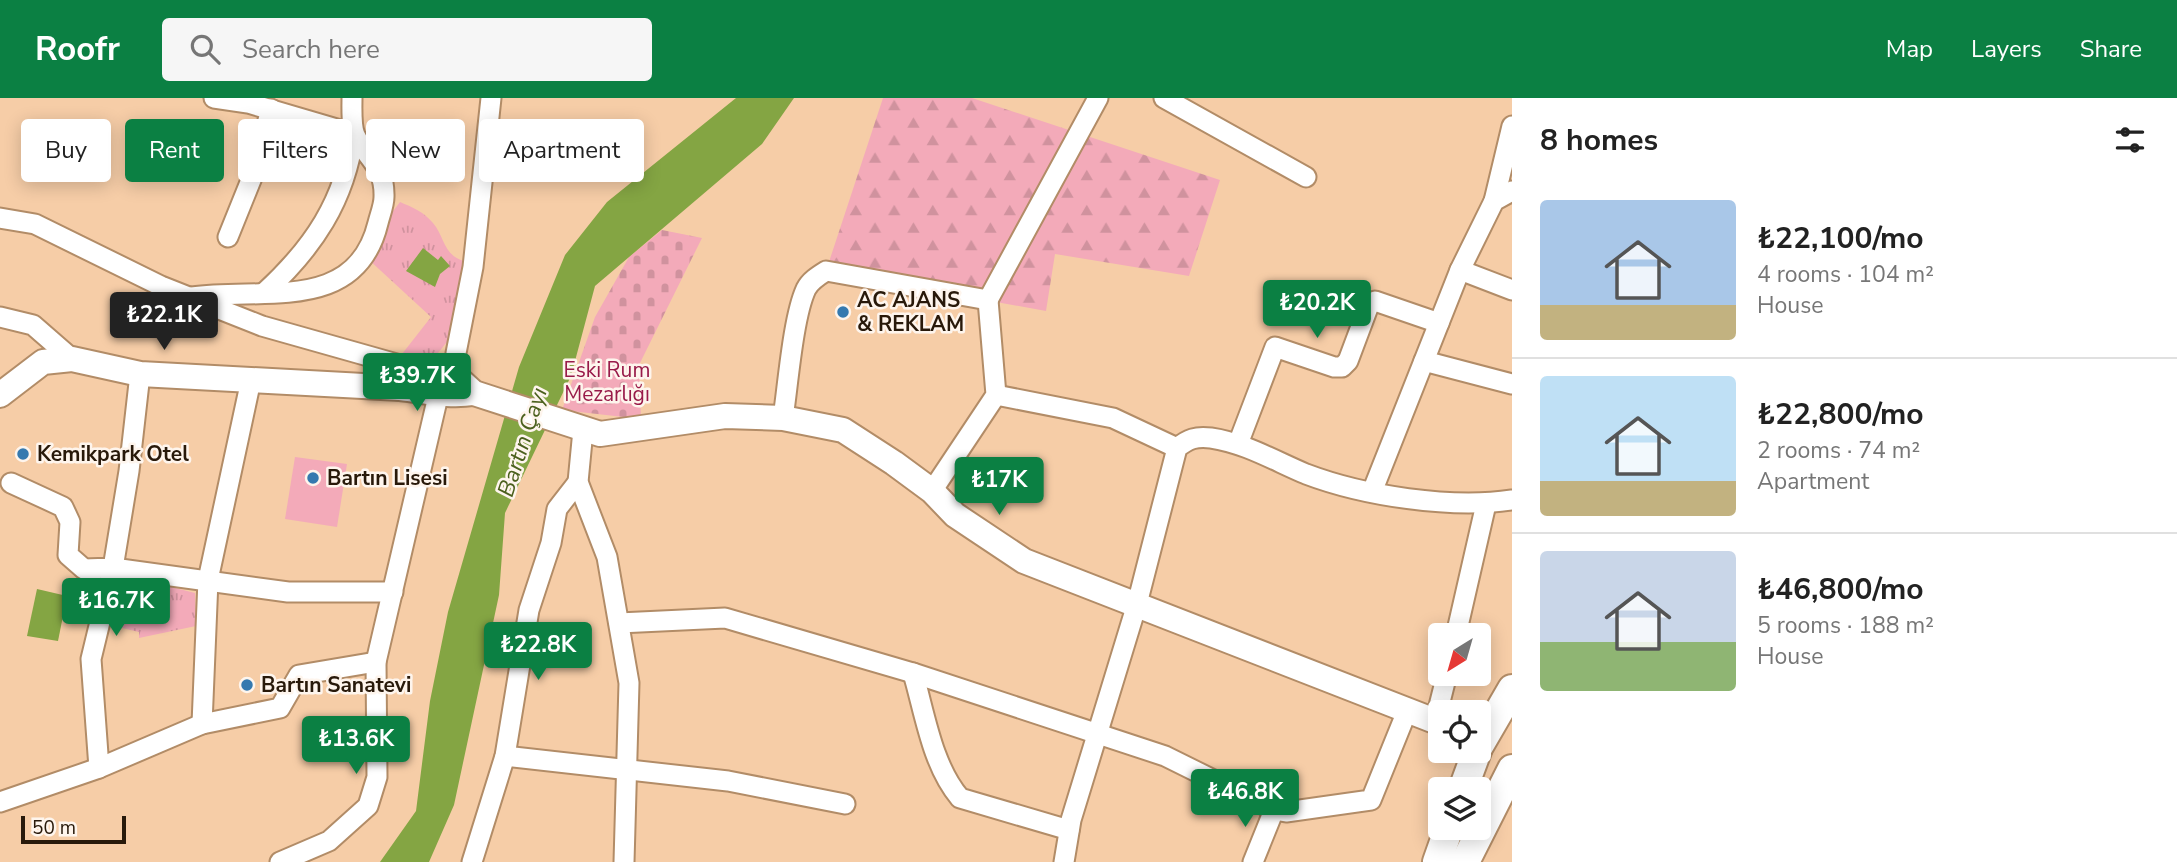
<!DOCTYPE html>
<html lang="en">
<head>
<meta charset="utf-8">
<style>
	body { margin:0; font-family:"Nunito Sans",sans-serif; background:#f6f6f6; color:#222; height:100vh; display:flex; flex-direction:column; font-size:26px; white-space:nowrap }
	* { box-sizing:border-box; margin:0 }
	p { font-size:23px; color:#767676 }
	.icon { flex:none; width:38px; height:38px; fill:none; stroke:currentColor; stroke-width:2; stroke-linecap:round; stroke-linejoin:round }
	.map { position:relative; flex:1; overflow:hidden }
	.drawer { display:flex; flex-direction:column; background:#fff; width:665px }
	.drawer>* { flex:none }
	.top-card { position:absolute; left:21px; top:21px; width:665px; height:63px; display:flex; gap:14px }
	.needle { width:46px; rotate:217deg }
	.tools { position:absolute; left:1428px; top:525px; display:grid; gap:14px }
	.tools a { display:grid; place-items:center; width:63px; height:63px; border-radius:7px; background:#fff; box-shadow:0 4px 18px #0003; font-size:35px }
	.scale { position:absolute; left:21px; bottom:18px; width:105px; box-sizing:border-box; padding-left:7px; border:4px solid #28190a; border-top:0; font-size:19px; line-height:24px; white-space:nowrap; color:#28190a; -webkit-text-stroke:5px #fef5ed; paint-order:stroke }
	.price { position:absolute; translate:-50% -60px; padding:0 16px; border-radius:7px; background:#0b8043; color:#fff; font-size:23px; line-height:46px; filter:drop-shadow(0 2px 4px #0008) }
	.price::after { content:''; position:absolute; left:50%; top:42px; width:21px; height:16px; margin-left:-10px; background:inherit; clip-path:polygon(0 0,100% 0,50% 100%) }
	.price.active { background:#222; color:#fff }
	ul { padding:0; list-style:none }
	li { display:flex; align-items:center; gap:21px; height:175px; padding:0 28px }
	li+li { border-top:2px solid #e0e0e0 }
	li span { display:grid; place-items:center; flex:none; width:196px; height:140px; border-radius:7px; color:#555 }
	li>.icon { margin-inline-start:auto }
	span .icon { width:84px; height:84px; fill:#fffc; stroke-width:1 }
	li b { font-size:30px }
	h2 { display:flex; justify-content:space-between; align-items:center; height:84px; padding:0 28px; font-size:30px }
	.chip { padding:0 24px; border-radius:7px; background:#fff; box-shadow:0 4px 18px #0003; font-size:24px; line-height:63px }
	.chip.active { background:#0b8043; color:#fff }
	header { display:flex; align-items:center; gap:42px; box-sizing:border-box; height:98px; padding:0 35px; background:#0b8043; color:#fff }
	header strong { font-size:33px }
	nav { display:flex; gap:38px; margin-inline-start:auto; font-size:24px }
	.search { width:490px; height:63px; background:#f6f6f6; display:flex; align-items:center; gap:18px; box-sizing:border-box; padding:0 24px; border-radius:7px; color:#767676; font-size:26px }
	main { display:flex; flex:1; min-height:0 }
	.map>svg:first-child { display:block }
	.forest { fill:url(#forest-firs) }
	.cemetery { fill:url(#cemetery-stones) }
	.park { fill:url(#park-tufts) }
	.garden { fill:#f3aab9 }
	.water { fill:#84a543 }
	.lines { fill:none; stroke-linecap:round; stroke-linejoin:round }
	.minor-casing { stroke:#b28c67; stroke-width:23 }
	.major-casing { stroke:#b28c67; stroke-width:28 }
	.highway-casing { stroke:#b28c67; stroke-width:32 }
	.minor { stroke:#fff; stroke-width:19 }
	.major { stroke:#fff; stroke-width:24 }
	.highway { stroke:#fff; stroke-width:28 }
	.poi-dot { fill:#3579af; stroke:#fef5ed; stroke-width:2.5 }
	.labels { text-anchor:middle; stroke-width:5; stroke-linejoin:round; paint-order:stroke }
	.poi-label { font-size:21px; font-weight:bold; fill:#28190a; stroke:#fef5ed; text-anchor:start }
	.park-label { font-size:21px; fill:#981b49; stroke:#fef5ed }
	.water-label { font-size:23px; font-style:italic; fill:#4b601d; stroke:#fef5ed }
</style>
</head>
<body>
<header>
<strong>Roofr</strong>
<div class="search"><svg class="icon" aria-label="search" viewBox="0 0 24 24"><circle cx="10" cy="10" r="6"/><path d="M15 15l6 6"/></svg>Search here</div>
<nav><a>Map</a><a>Layers</a><a>Share</a></nav>
</header>
<main>
<div class="map">
<svg width="1512" height="764" viewBox="0 0 1512 764">
	<defs>
		<pattern id="forest-firs" width="22" height="20" patternUnits="userSpaceOnUse" patternTransform="scale(1.75)"><rect width="22" height="20" fill="#f3aab9"/><path d="M5 1l3.5 6h-7zM16 11l3.5 6h-7z" fill="#d0929e"/></pattern>
		<pattern id="cemetery-stones" width="16" height="16" patternUnits="userSpaceOnUse" patternTransform="scale(1.75)"><rect width="16" height="16" fill="#f3aab9"/><path d="M2 7V4a2 2 0 0 1 4 0v3zM10 15v-3a2 2 0 0 1 4 0v3z" fill="#d0929e"/></pattern>
		<pattern id="park-tufts" width="24" height="20" patternUnits="userSpaceOnUse" patternTransform="scale(1.75)"><rect width="24" height="20" fill="#f3aab9"/><path d="M3 7l-1-3M5 7V3M7 7l1-3M15 17l-1-3M17 17v-4M19 17l1-3" fill="none" stroke="#d0929e"/></pattern>
	</defs>
	<rect width="100%" height="100%" fill="#f6cda7"/>
	<polygon class="forest" points="883,0 972,0 1220,82 1189,178 1055,156 1046,213 826,173"/>
	<polygon class="cemetery" points="662,132 702,140 639,267 641,321 562,312 595,219 629,159"/>
	<g class="park">
		<path d="M 400,104 C 412,109 424,114 433,125 C 445,139 443,157 464,163 L 451,239 L 434,260 L 423,262 L 402,256 L 431,219 L 368,161 L 387,121 Z"/>
		<polygon points="131,479 195,495 196,528 139,540 139,534 118,529"/>
	</g>
	<polygon class="garden" points="295,359 347,366 337,429 285,421"/>
	<g class="water">
		<polygon points="736,0 794,0 762,46 595,188 571,278 505,415 499,497 454,707 429,764 380,764 416,713 430,603 448,514 519,269 565,157 607,104"/>
		<polygon points="423,150 438,162 441,158 450,168 440,176 435,189 406,173"/>
		<polygon points="37,491 67,498 58,543 27,538"/>
	</g>
	<g class="lines">
		<g class="minor-casing">
			<g id="minor">
				<path d="M 214,0 L 248,5 L 354,36 C 345,103 313,150 264,195"/>
				<polyline points="1164,0 1306,79"/>
				<polyline points="1494,103 1512,28"/>
				<polyline points="0,120 35,126 161,188 262,228 439,278"/>
				<polyline points="228,139 255,72 271,11"/>
				<polyline points="1460,172 1512,192"/>
				<path d="M 192,199 C 263,189 356,216 378,125 C 380,117 384,107 384,99 C 385,67 366,60 355,37 C 351,28 352,11 352,0"/>
				<polyline points="0,219 33,227 72,261"/>
				<polyline points="1424,263 1512,286"/>
				<polyline points="458,278 456,255 473,169 491,0"/>
				<polyline points="996,297 1113,320 1177,350"/>
				<path d="M 783,320 C 788,287 793,219 806,191 C 810,183 818,178 826,173 L 988,202 L 1098,0"/>
				<polyline points="583,332 578,384 607,459 629,585 624,764"/>
				<polyline points="1238,346 1275,249 1334,269 1342,269 1348,263 1369,207 1375,203 1439,225"/>
				<polyline points="11,385 63,409 70,424 68,457 84,471 113,470 129,373 140,276"/>
				<polyline points="932,393 996,297 988,202"/>
				<polyline points="1372,394 1460,172 1494,103 1512,93"/>
				<polyline points="619,525 725,520 913,575 1165,658 1274,712 1286,714 1371,702 1407,613"/>
				<polyline points="1456,537 1486,406"/>
				<path d="M 913,575 C 925,616 932,667 960,700 L 1069,732"/>
				<polyline points="1435,624 1447,576"/>
				<polyline points="202,626 208,482 251,282"/>
				<polyline points="505,658 728,683 845,706"/>
				<polyline points="99,670 91,561 113,470 288,494 393,494"/>
				<polyline points="0,704 99,670 202,626 280,610 299,577 376,564"/>
				<polyline points="280,764 329,743 368,708 377,679 376,564 439,294"/>
				<polyline points="472,764 505,658 529,512 551,445 557,411 578,384"/>
				<path d="M 1064,764 L 1071,722 L 1137,506 L 1177,350 C 1188,341 1196,338 1211,340 C 1245,345 1275,363 1306,376 C 1364,398 1451,411 1512,402"/>
				<polyline points="1253,764 1274,712"/>
			</g>
		</g>
		<g class="major-casing">
			<g id="major">
				<polyline points="400,290 428,287 442,276 451,274 474,295 600,336 725,318 783,320 843,332 894,365 932,393 955,417 1024,463 1440,625"/>
				<path d="M 0,297 L 43,264 L 72,261 L 140,276 L 400,290 C 427,293 447,299 474,295"/>
			</g>
		</g>
		<g class="highway-casing">
			<g id="highway">
				<polyline points="1479,648 1512,591"/>
				<polyline points="1463,691 1477,653"/>
				<polyline points="1437,764 1449,730"/>
				<polyline points="1465,764 1512,671"/>
			</g>
		</g>
		<use href="#minor" class="minor"/>
		<use href="#major" class="major"/>
		<use href="#highway" class="highway"/>
	</g>
	<g class="poi-dot">
		<circle cx="843" cy="214" r="7"/>
		<circle cx="23" cy="356" r="7"/>
		<circle cx="313" cy="380" r="7"/>
		<circle cx="247" cy="587" r="7"/>
	</g>
	<g class="labels">
		<g class="poi-label">
			<text x="857" y="209">AC AJANS<tspan x="857" dy="24">&amp; REKLAM</tspan></text>
			<text x="37" y="363">Kemikpark Otel</text>
			<text x="327" y="387">Bartın Lisesi</text>
			<text x="261" y="594">Bartın Sanatevi</text>
		</g>
		<g class="park-label">
			<text x="607" y="279">Eski Rum<tspan x="607" dy="24">Mezarlığı</tspan></text>
		</g>
		<g class="water-label">
			<text transform="translate(522 344) rotate(-72)" y="8">Bartın Çayı</text>
		</g>
	</g>
</svg>
<div class="tools">
<a><svg class="needle" viewBox="-14 -14 28 28"><path d="M0-13l5 13h-10z" fill="#e53935"/><path d="M0 13l5-13h-10z" fill="#767676"/></svg></a>
<a><svg class="icon" aria-label="locate" viewBox="0 0 24 24"><circle cx="12" cy="12" r="6"/><path d="M12 2v4M12 18v4M2 12h4M18 12h4"/></svg></a>
<a><svg class="icon" aria-label="layers" viewBox="0 0 24 24"><path d="M12 4l9 5-9 5-9-5zM3 14l9 5 9-5"/></svg></a>
</div>
<div class="scale">50 m</div>
<b class="price" style="left:1317px;top:242px">₺20.2K</b>
<b class="price active" style="left:164px;top:254px">₺22.1K</b>
<b class="price" style="left:417px;top:315px">₺39.7K</b>
<b class="price" style="left:999px;top:419px">₺17K</b>
<b class="price" style="left:116px;top:540px">₺16.7K</b>
<b class="price" style="left:538px;top:584px">₺22.8K</b>
<b class="price" style="left:356px;top:678px">₺13.6K</b>
<b class="price" style="left:1245px;top:731px">₺46.8K</b>
<div class="top-card">
<a class="chip">Buy</a>
<a class="chip active">Rent</a>
<a class="chip">Filters</a>
<a class="chip">New</a>
<a class="chip">Apartment</a>
</div>
</div>
<section class="drawer">
<h2>8 homes<svg class="icon" aria-label="filters" viewBox="0 0 24 24"><path d="M4 7h16M4 17h16"/><circle cx="9" cy="7" r="2"/><circle cx="15" cy="17" r="2"/></svg></h2>
<ul>
<li><span style="background:linear-gradient(#a9c7e8 75%,#c2b280 0)"><svg class="icon" aria-label="home" viewBox="0 0 24 24"><path d="M3 11l9-7 9 7M6 9v11h12V9"/></svg></span><div><b>₺22,100/mo</b><p>4 rooms · 104 m²</p><p>House</p></div></li>
<li><span style="background:linear-gradient(#bfe0f5 75%,#c2b280 0)"><svg class="icon" aria-label="home" viewBox="0 0 24 24"><path d="M3 11l9-7 9 7M6 9v11h12V9"/></svg></span><div><b>₺22,800/mo</b><p>2 rooms · 74 m²</p><p>Apartment</p></div></li>
<li><span style="background:linear-gradient(#c9d6e8 65%,#8fb573 0)"><svg class="icon" aria-label="home" viewBox="0 0 24 24"><path d="M3 11l9-7 9 7M6 9v11h12V9"/></svg></span><div><b>₺46,800/mo</b><p>5 rooms · 188 m²</p><p>House</p></div></li>
</ul>
</section>
</main>
</body>
</html>
